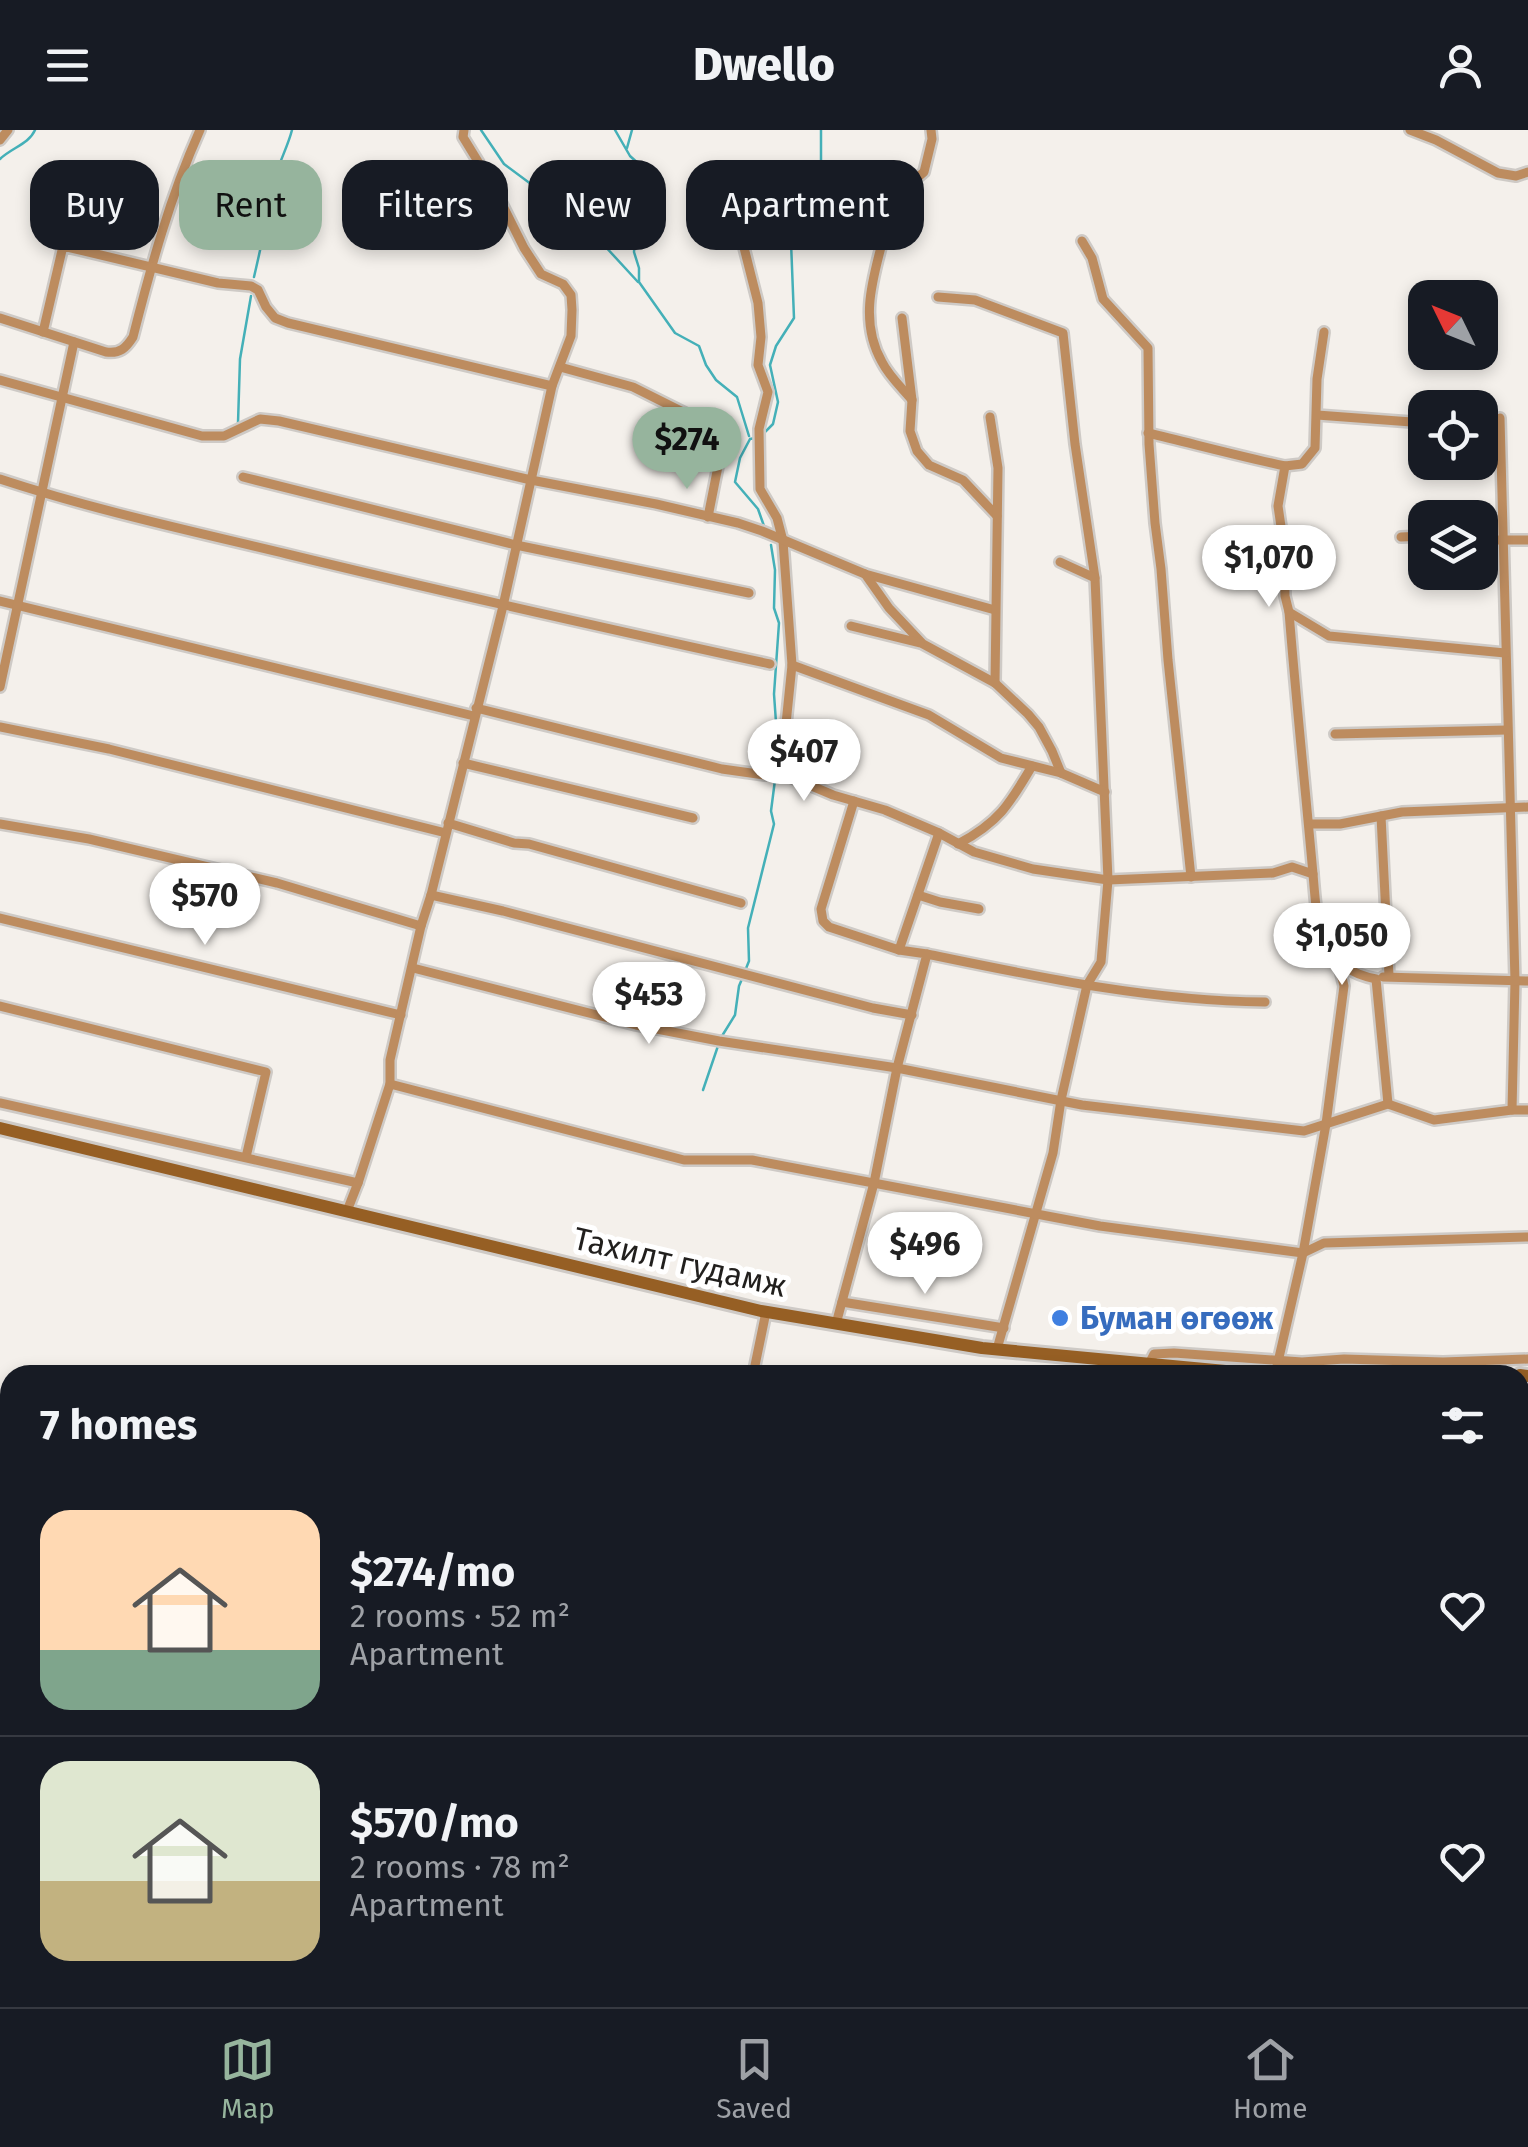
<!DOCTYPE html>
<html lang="en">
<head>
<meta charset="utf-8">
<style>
	body { margin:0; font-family:"Fira Sans",sans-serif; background:#20242c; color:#f1f3f6; height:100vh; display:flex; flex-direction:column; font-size:38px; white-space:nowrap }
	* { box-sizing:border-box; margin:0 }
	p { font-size:32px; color:#9ea1a6 }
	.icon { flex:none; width:55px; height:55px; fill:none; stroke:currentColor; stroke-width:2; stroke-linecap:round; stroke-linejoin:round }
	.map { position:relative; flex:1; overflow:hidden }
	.side { position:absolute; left:0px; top:1235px; width:1530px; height:642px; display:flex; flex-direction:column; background:#171b24; border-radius:30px 30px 0 0; box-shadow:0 5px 15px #0003 }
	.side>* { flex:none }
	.guide { position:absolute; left:30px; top:30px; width:1000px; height:90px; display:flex; gap:20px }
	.needle { width:65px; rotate:313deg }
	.fabs { position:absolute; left:1408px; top:150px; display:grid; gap:20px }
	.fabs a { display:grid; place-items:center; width:90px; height:90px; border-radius:20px; background:#171b24; box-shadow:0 5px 15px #0003; font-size:50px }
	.price { position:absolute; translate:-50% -85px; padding:0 22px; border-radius:35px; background:#fff; color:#222; font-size:32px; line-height:65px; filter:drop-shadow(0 2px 5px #0008) }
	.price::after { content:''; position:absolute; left:50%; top:60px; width:30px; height:22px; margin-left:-15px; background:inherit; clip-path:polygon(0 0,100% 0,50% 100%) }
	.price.on { background:#96b49d; color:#111 }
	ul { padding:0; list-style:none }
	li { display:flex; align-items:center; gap:30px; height:250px; padding:0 40px }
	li+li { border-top:2px solid #363941 }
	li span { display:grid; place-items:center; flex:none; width:280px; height:200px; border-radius:30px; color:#555 }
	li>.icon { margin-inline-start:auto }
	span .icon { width:120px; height:120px; fill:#fffc; stroke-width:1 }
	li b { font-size:42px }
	h2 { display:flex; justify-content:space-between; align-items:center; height:120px; padding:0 40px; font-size:42px }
	.pill { padding:0 35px; border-radius:30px; background:#171b24; box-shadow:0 5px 15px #0003; font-size:35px; line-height:90px }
	.pill.on { background:#96b49d; color:#111 }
	header { display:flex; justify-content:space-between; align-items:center; height:130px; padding:0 40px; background:#171b24; font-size:45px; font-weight:800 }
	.tabs { display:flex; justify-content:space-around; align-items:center; height:140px; border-top:2px solid #363941; background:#171b24; font-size:28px; color:#9ea1a6 }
	.tabs a { display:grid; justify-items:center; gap:5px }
	.tabs .on { color:#96b49d }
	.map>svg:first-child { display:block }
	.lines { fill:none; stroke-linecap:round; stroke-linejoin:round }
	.stream { stroke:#44b0b8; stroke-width:2.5 }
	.minor-casing { stroke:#cecac6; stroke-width:14 }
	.secondary-casing { stroke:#cecac6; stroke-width:18 }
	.minor { stroke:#bd8c5f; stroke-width:9 }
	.secondary { stroke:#965f24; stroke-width:12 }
	.shop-dot { fill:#3f7fe0; stroke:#fff; stroke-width:4 }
	.labels { text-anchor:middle; stroke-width:10; stroke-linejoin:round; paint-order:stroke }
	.street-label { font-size:32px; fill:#211f1d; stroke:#fff }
	.shop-label { font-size:32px; font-weight:bold; fill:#366cbe; stroke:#fff; text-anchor:start }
</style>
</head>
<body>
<header><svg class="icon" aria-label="menu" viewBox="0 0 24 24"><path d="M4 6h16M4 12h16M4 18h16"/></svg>Dwello<svg class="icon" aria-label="person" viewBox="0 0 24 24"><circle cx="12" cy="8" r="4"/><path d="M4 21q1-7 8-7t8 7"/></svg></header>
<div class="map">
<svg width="1528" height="1877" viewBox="0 0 1528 1877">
	<rect width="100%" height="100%" fill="#f4f0eb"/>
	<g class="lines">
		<g class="stream">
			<polyline points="481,0 504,34 543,63 570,102 603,114 638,152"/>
			<polyline points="615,0 630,26 641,36 640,69 647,86 636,97 634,122 639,138 639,152 675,203 699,216 706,235 716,250 737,267 749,306"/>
			<polyline points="627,18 632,0"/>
			<path d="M 0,29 C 11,18 29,14 35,0"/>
			<path d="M 254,147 C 262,113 269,79 276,45 C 280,30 288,16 292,0"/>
			<polyline points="238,293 240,229 251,166"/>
			<polyline points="762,305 773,294 778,272 770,235 776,216 794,188 791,112 821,44 821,0"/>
			<polyline points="755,308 750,309 740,328 735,352 758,379 764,396"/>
			<polyline points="771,415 775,440 774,478 779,493 774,564 778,621 775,642"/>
			<polyline points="745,841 749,831 748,798 774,694 771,681 775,650"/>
			<polyline points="722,906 735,885 739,856 742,849"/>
			<polyline points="703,960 719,913"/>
			<polyline points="264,1877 267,1868"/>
		</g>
		<g class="minor-casing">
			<g id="minor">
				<polyline points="1410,0 1436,10 1498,43 1516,46 1528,42"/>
				<polyline points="0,10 8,0"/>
				<polyline points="734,78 758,173 761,207 758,235 768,262 759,299 760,359 777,388 783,411 792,535 781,643"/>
				<polyline points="1082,111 1092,128 1103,169 1148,218 1149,314 1155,393 1161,439 1168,530 1191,747"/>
				<polyline points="938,167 975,170 1063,203 1075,314 1095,448 1108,750 1101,832 1087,855 1061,970 1053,1023 997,1219"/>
				<path d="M 0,188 L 106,222 C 120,224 126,218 133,207 C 151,136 170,67 200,0"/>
				<polyline points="902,188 912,270 910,301 917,321 929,335 963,350 997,386"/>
				<polyline points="43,202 63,116 218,153 251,156 258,160 266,177 275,188 288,193 552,256"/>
				<polyline points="560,237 633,257 685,283 724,306 708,387"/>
				<polyline points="0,250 202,306 224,306 260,289 279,291 531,350 656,374 738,393 762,401 865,444 995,480"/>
				<path d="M 912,270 C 902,258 889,246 882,232 C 852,179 884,124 892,69 L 924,42 L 932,9 L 931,0"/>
				<polyline points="1317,285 1425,293"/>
				<polyline points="990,287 998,338 995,553"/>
				<polyline points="1500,288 1515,851 1512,980"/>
				<polyline points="1285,336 1302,334 1315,318 1317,249 1324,202"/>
				<polyline points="243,347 516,415 749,463"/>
				<path d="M 0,349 C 94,380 191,401 287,424 C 448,463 609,499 770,534"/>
				<polyline points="1401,407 1425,406"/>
				<polyline points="1480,410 1528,410"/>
				<polyline points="1060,432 1095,448"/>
				<polyline points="865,444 889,478 923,514 995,553 1028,584 1039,597 1052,621 1061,643"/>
				<polyline points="0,471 474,586"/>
				<polyline points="1289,482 1329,506 1505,523"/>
				<polyline points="851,496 920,513"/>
				<polyline points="792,535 929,585 1001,628 1061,643 1105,662"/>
				<polyline points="0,557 74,212"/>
				<path d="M 476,578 L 722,639 L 765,645 L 781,643 L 833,665 L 885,680 L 939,703 L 974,722 L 1033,739 L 1108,750 L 1273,743 L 1292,737 L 1313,744 C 1305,656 1296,569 1289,482 L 1285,466 L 1284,417 L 1278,376 L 1285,336 C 1239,326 1194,314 1148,303"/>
				<polyline points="0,597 109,619 446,703"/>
				<polyline points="1335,604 1507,600"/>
				<polyline points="463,633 693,688"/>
				<polyline points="854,671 821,779 823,791 829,797 899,820"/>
				<polyline points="1381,686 1389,846"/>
				<polyline points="448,693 514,713 529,714 741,773"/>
				<polyline points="0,694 89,709 277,753 421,796"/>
				<polyline points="1309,694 1340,694 1402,682 1528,677"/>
				<path d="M 958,714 C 999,692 1009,675 1032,636"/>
				<path d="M 1313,744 C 1317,792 1318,838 1376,849 L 1388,974"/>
				<polyline points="431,765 503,781 873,878 912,885"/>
				<polyline points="918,765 940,772 979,779"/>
				<polyline points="0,788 401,885"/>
				<path d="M 927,824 C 1038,847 1150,871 1265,872"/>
				<polyline points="413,838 636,895 719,911 897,938 1082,975 1304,1001 1388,974 1434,990 1512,980 1528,980"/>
				<polyline points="1383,847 1528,851"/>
				<polyline points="0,876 266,942 246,1027"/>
				<polyline points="390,954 684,1030 752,1030 1100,1096 1303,1123 1324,1113 1528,1107"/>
				<polyline points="0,973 358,1053"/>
				<polyline points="347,1081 358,1053 390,954 390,930 421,796 431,765 503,476 552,256 571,206 572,180 571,165 563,154 541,144 524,118 493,56 463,7 464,0"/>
				<polyline points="842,1172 1004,1198"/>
				<polyline points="836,1194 874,1053 897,938 927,824 899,820 939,703"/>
				<polyline points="1149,1234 1154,1224 1174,1223 1302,1232 1344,1229 1443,1232 1528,1229"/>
				<polyline points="753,1245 766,1182"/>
				<polyline points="1275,1245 1303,1123 1326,994 1344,856 1338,831"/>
				<polyline points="1520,1523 1528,1524"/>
				<polyline points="0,1524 10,1526"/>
				<polyline points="1520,1653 1528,1658"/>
				<polyline points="0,1703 10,1668"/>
				<polyline points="498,1868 510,1873"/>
				<polyline points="714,1868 740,1877"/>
				<polyline points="945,1868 969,1877"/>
				<polyline points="1182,1868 1206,1877"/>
				<polyline points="1362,1868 1385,1877"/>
				<polyline points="274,1869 294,1877"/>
				<polyline points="49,1877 52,1868"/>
				<polyline points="121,1877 124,1868"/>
				<polyline points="193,1877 196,1868"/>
				<polyline points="1016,1877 1020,1868"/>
			</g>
		</g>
		<g class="secondary-casing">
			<g id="secondary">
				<polyline points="0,998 761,1181 982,1218 1268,1245 1360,1245"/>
				<polyline points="1520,1245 1528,1246"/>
			</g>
		</g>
		<use href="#minor" class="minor"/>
		<use href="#secondary" class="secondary"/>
	</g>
	<circle class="shop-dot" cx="1060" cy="1188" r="10"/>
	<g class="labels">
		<g class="street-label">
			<text transform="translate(680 1132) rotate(13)" y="11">Тахилт гудамж</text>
		</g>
		<g class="shop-label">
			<text x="1080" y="1199">Буман өгөөж</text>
		</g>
	</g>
</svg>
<div class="fabs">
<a><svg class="needle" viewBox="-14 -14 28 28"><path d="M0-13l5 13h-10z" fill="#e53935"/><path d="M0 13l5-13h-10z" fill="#9ea1a6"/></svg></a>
<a><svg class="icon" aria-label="locate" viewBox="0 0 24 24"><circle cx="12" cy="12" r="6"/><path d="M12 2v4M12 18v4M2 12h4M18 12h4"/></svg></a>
<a><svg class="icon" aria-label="layers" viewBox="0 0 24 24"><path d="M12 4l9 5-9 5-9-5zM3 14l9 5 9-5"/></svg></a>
</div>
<b class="price on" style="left:687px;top:362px">$274</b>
<b class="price" style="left:1269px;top:480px">$1,070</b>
<b class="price" style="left:804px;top:674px">$407</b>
<b class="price" style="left:205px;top:818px">$570</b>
<b class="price" style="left:1342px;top:858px">$1,050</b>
<b class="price" style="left:649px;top:917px">$453</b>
<b class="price" style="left:925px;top:1167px">$496</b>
<div class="guide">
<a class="pill">Buy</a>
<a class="pill on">Rent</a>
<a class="pill">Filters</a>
<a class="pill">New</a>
<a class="pill">Apartment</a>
</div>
<section class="side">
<h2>7 homes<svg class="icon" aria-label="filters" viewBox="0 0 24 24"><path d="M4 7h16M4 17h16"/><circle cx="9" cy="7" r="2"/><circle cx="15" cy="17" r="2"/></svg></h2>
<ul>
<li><span style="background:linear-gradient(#ffd9b3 70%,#7fa58c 0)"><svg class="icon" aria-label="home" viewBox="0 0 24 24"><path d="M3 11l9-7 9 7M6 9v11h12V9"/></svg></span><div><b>$274/mo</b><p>2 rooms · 52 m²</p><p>Apartment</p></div><svg class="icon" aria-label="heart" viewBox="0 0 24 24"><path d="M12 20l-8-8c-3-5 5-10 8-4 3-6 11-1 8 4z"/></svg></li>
<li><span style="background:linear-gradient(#dfe7d0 60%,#c2b280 0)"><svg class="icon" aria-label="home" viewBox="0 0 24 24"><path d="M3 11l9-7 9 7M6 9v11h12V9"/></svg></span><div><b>$570/mo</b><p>2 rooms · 78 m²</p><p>Apartment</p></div><svg class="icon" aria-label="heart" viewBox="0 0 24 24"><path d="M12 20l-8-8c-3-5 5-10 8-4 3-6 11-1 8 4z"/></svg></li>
</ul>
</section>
</div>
<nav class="tabs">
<a class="on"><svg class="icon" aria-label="map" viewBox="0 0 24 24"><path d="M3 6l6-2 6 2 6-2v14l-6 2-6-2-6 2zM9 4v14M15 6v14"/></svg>Map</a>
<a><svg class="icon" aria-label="saved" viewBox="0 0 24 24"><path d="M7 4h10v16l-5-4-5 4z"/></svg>Saved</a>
<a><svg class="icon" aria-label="home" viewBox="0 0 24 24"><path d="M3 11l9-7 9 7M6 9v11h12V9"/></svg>Home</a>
</nav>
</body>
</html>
